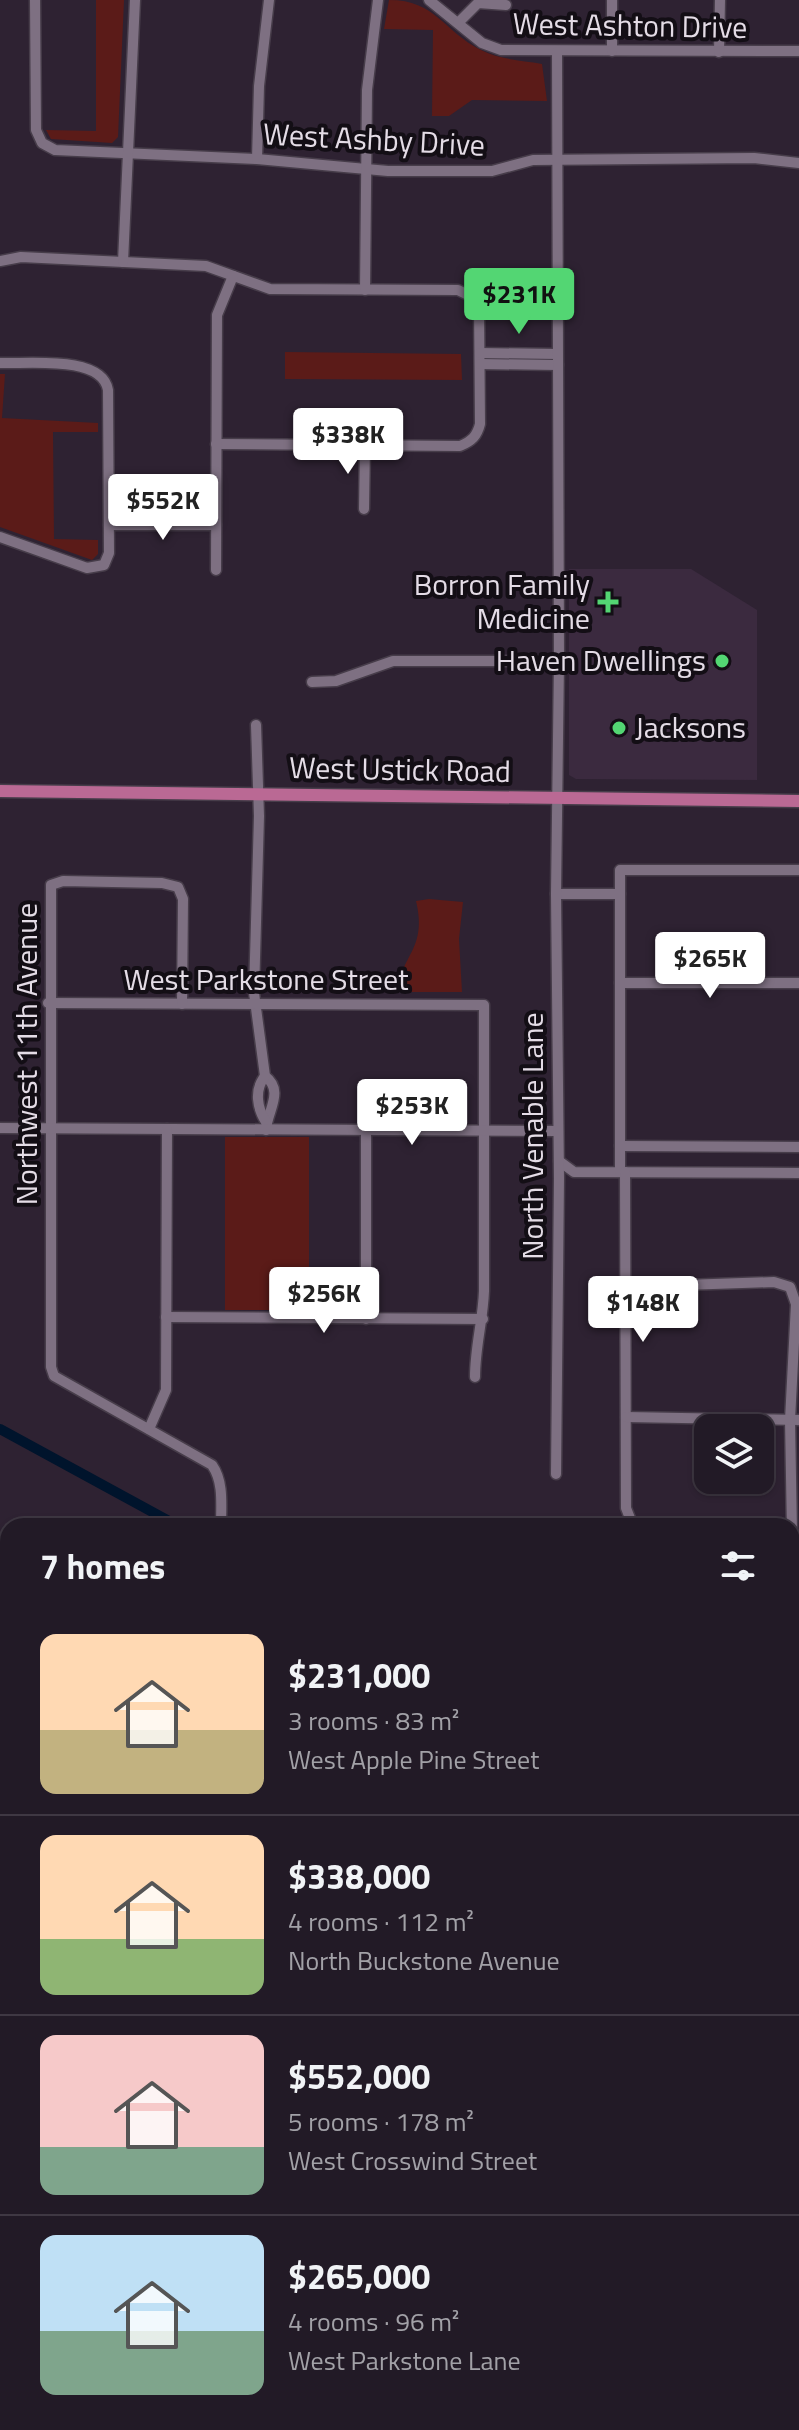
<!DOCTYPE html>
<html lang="en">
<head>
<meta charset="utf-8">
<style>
	body { margin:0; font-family:"Titillium Web",sans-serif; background:#2e2732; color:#f1f3f6; height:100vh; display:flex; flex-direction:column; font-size:30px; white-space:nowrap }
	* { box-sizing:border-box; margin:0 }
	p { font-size:26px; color:#a2a1a7 }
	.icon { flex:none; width:44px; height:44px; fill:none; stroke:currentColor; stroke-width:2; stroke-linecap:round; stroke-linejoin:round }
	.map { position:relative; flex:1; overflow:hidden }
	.sheet { position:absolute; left:0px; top:1518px; width:800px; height:912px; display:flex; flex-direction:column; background:#221a26; border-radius:24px 24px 0 0; box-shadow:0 2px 6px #0004,0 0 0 2px #3f3843 }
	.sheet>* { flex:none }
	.tools { position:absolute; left:694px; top:1414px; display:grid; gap:16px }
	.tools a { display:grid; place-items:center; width:80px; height:80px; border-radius:16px; background:#221a26; box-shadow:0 2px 6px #0004,0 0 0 2px #3f3843; font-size:40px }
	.price { position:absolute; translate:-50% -68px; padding:0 18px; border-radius:8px; background:#fff; color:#222; font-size:26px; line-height:52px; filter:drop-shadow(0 2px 4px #0008) }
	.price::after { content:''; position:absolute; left:50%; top:48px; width:24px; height:18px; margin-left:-12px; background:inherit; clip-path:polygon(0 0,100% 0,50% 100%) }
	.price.on { background:#53d673; color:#111 }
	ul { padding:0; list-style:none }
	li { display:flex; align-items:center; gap:24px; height:200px; padding:0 40px }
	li+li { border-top:2px solid #3f3843 }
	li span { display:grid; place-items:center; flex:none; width:224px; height:160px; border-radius:16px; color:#555 }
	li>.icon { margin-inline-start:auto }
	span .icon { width:96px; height:96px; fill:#fffc; stroke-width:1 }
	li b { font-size:34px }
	h2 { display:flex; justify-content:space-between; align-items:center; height:96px; padding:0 40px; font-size:34px }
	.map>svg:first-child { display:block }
	.built { fill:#3b2a3f }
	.park { fill:#5b1b18 }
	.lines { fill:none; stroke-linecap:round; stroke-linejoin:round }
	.canal { stroke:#00142c; stroke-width:10 }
	.minor-casing { stroke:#473d4a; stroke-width:13 }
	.major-casing { stroke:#473d4a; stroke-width:15 }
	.minor { stroke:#7e7082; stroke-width:10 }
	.major { stroke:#ba6994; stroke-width:12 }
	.poi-dot { fill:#53d673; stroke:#130e15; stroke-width:3 }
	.labels { text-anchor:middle; stroke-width:8; stroke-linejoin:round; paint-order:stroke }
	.street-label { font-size:30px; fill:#e4dce6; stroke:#130e15 }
	.poi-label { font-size:30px; fill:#e4dce6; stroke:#130e15; text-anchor:end }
</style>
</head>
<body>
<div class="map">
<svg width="799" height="2430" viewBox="0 0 799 2430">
	<rect width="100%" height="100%" fill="#2e2232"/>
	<polygon class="built" points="569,569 691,569 757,610 757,780 576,779 569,775"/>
	<g class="park">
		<polygon points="96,0 124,0 118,137 112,143 51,139 46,130 96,131"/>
		<path d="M 389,0 C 436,0 443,31 481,50 C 501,60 521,60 542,64 L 547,101 L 472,100 L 449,116 L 432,116 L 433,30 L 384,29 Z"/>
		<polygon points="285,352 461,354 462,380 285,379"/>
		<polygon points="0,374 5,374 2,418 98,423 98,432 53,432 54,539 98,540 98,554 92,560 0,527"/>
		<path d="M 429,899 L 463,902 L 459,939 L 462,992 L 399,992 C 399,955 428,951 416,901 Z"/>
		<rect x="225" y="1137" width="84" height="173"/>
	</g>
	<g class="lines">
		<g class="canal">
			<polyline points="0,1429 178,1526"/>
			<polyline points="792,1645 799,1647"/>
			<polyline points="0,1895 8,1900"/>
			<polyline points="792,2026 799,2029"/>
		</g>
		<g class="minor-casing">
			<g id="minor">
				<polyline points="35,0 36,130 42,143 55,150 257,159 388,171 492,171 533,160 754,158 799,163"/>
				<polyline points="429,0 482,43 501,50 799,51"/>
				<polyline points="612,0 612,51"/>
				<polyline points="458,23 478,3 506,5"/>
				<polyline points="719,52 720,0"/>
				<polyline points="257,159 259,86 269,0"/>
				<path d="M 0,261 L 21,257 L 206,266 L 270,289 L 458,290 L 474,298 L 479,305 L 480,424 C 477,436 472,441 460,446 L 216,444"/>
				<polyline points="123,262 135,0"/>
				<polyline points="365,290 367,90 378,0"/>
				<polyline points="480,353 557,354"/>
				<path d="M 0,363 C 29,364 102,355 108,390 L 109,553 L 104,565 L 87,568 L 0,537"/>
				<polyline points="480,364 558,365"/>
				<polyline points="364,509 365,444"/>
				<polyline points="109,525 216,525"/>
				<polyline points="216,570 217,315 233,276"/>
				<polyline points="312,682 336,681 393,661 559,661"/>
				<path d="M 256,725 L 259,816 L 254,993 L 265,1076 C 285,1091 267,1111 266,1130"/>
				<polyline points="556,894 620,894"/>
				<polyline points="620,983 799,983"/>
				<path d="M 48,1003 L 484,1005 L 484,1291 C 483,1320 475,1347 475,1377"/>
				<path d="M 182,1004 L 183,899 L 178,887 L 162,883 L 63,881 L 51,885 L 51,1367 L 54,1376 L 212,1465 C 224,1482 221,1505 221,1526"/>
				<path d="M 265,1076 C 254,1090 257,1108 266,1122"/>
				<polyline points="0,1128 558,1131"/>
				<polyline points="366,1130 366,1319"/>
				<polyline points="620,1146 799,1147"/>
				<polyline points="559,1161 574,1172 799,1173"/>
				<polyline points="620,1172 620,870 799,870"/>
				<polyline points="625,1172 626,1508 633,1526"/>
				<polyline points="626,1287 774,1282 790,1287 796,1304 790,1420 792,1533"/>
				<polyline points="166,1317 483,1319"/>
				<polyline points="626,1417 799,1420"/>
				<polyline points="149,1429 166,1390 167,1129"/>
				<polyline points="556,1474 559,1178 556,894 559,661 557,52"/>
				<polyline points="0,1564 8,1564"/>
				<polyline points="792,1564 799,1566"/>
				<polyline points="792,1726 799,1728"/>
				<polyline points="0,1802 8,1807"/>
				<polyline points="792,1887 799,1887"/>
				<polyline points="0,2005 8,2007"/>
				<polyline points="792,2246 799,2246"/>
				<polyline points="0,2258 8,2256"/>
				<polyline points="792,2356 799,2356"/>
				<polyline points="157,2422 157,2430"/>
				<polyline points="552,2422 552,2430"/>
				<polyline points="335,2430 335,2422"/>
				<polyline points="443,2430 443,2422"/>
				<polyline points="662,2430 662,2422"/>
			</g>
		</g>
		<g class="major-casing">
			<polyline id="major" points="0,791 799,801"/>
		</g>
		<use href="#minor" class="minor"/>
		<use href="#major" class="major"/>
	</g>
	<g class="poi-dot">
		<path d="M604 590h8v8h8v8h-8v8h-8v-8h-8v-8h8z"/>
		<circle cx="722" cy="661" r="8"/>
		<circle cx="619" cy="728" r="8"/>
	</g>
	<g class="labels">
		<g class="street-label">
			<text transform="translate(630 26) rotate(1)" y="10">West Ashton Drive</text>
			<text transform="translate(374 140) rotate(3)" y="10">West Ashby Drive</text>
			<text transform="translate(400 770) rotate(1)" y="10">West Ustick Road</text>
			<text x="266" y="990">West Parkstone Street</text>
			<text transform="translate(27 1054) rotate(-90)" y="10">Northwest 11th Avenue</text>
			<text transform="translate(533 1136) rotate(-90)" y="10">North Venable Lane</text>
		</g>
		<g class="poi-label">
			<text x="590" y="595">Borron Family<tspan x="590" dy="34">Medicine</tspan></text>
			<text x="706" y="671">Haven Dwellings</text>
			<text x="635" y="738" text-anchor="start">Jacksons</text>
		</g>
	</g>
</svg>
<div class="tools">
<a><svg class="icon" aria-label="layers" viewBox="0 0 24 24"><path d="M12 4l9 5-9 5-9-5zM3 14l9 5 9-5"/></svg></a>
</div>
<b class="price on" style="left:519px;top:336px">$231K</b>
<b class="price" style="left:348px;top:476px">$338K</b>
<b class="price" style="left:163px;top:542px">$552K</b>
<b class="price" style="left:710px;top:1000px">$265K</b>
<b class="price" style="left:412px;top:1147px">$253K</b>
<b class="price" style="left:324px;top:1335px">$256K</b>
<b class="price" style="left:643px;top:1344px">$148K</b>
<section class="sheet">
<h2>7 homes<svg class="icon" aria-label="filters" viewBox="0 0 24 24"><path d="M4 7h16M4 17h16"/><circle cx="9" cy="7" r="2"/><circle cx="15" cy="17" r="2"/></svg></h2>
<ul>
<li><span style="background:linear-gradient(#ffd9b3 60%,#c2b280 0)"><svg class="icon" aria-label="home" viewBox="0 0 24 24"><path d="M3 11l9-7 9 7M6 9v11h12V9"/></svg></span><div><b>$231,000</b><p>3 rooms · 83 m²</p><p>West Apple Pine Street</p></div></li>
<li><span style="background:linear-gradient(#ffd9b3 65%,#8fb573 0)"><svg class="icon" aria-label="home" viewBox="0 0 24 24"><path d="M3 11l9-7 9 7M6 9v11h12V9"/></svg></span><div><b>$338,000</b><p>4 rooms · 112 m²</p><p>North Buckstone Avenue</p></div></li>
<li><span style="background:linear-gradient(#f6c9c9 70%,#7fa58c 0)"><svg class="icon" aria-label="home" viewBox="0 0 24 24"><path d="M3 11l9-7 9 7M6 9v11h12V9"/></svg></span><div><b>$552,000</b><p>5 rooms · 178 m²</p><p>West Crosswind Street</p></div></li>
<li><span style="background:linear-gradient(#bfe0f5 60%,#7fa58c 0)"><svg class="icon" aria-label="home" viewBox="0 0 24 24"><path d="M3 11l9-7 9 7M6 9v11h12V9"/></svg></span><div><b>$265,000</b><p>4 rooms · 96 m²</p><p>West Parkstone Lane</p></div></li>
</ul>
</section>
</div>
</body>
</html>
